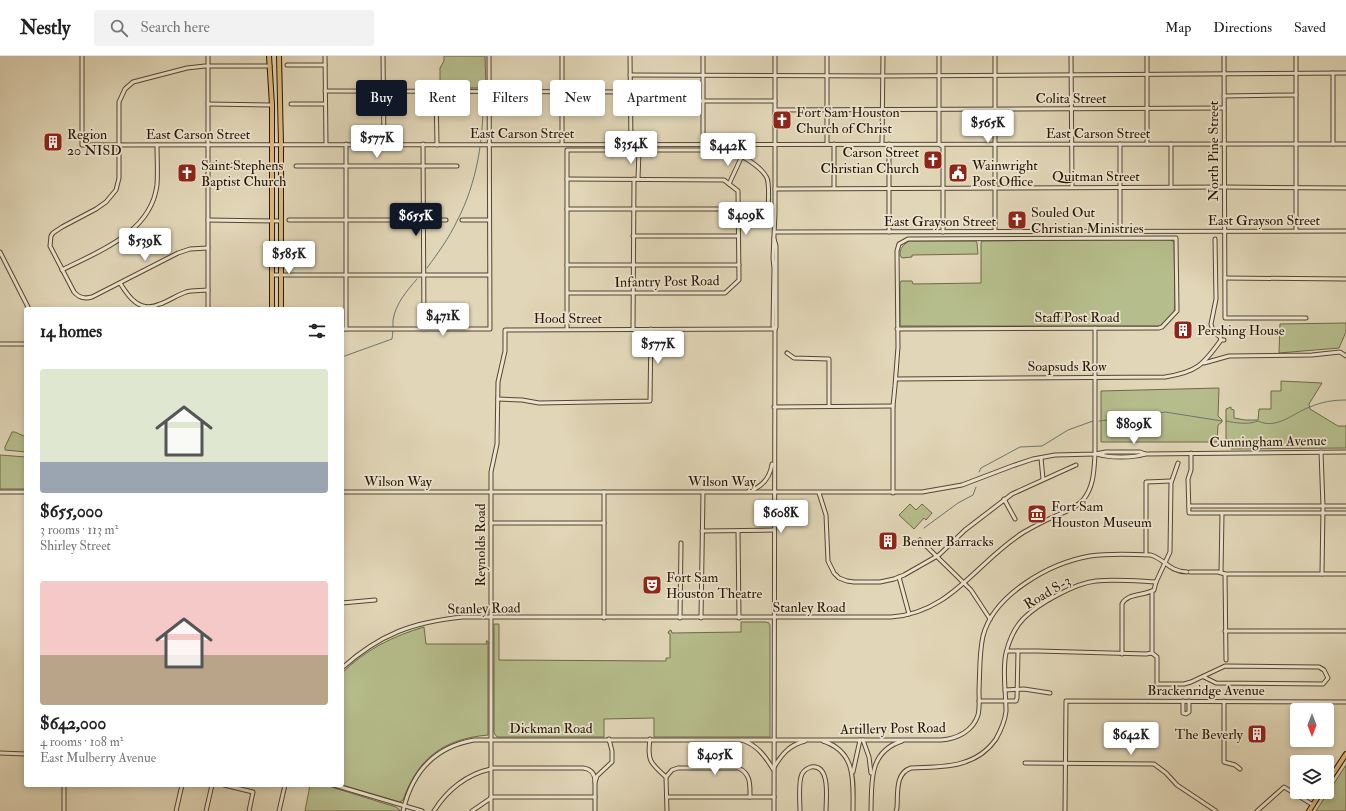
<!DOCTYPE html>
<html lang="en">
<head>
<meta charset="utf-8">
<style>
	body { margin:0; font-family:"IM FELL Double Pica",serif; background:#f2f2f2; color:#222; height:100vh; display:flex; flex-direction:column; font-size:15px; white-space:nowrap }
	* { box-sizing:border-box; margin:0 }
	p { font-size:13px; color:#767676 }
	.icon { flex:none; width:22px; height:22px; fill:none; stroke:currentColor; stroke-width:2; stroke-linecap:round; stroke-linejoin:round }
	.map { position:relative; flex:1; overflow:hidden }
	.sheet { position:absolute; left:24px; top:251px; width:320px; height:480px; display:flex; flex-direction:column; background:#fff; border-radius:4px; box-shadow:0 2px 6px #0003 }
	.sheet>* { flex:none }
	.hud { position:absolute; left:356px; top:24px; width:380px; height:36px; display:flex; gap:8px }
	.needle { width:26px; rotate:180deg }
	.fabs { position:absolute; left:1290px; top:647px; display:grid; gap:8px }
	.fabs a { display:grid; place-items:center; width:44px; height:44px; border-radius:4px; background:#fff; box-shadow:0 2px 6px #0003; font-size:20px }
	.price { position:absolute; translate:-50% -34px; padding:0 9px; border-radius:4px; background:#fff; color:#222; font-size:13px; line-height:26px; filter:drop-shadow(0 1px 2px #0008) }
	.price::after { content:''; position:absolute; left:50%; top:24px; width:12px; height:9px; margin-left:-6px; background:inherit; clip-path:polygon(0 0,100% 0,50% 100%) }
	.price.active { background:#111827; color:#fff }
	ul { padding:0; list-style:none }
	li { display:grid; align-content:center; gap:8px; height:212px; padding:0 16px }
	li span { display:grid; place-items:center; height:124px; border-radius:4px; color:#555 }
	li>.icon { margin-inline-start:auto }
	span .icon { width:72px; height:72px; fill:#fffc; stroke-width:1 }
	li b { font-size:17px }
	h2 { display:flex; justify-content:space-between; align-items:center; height:48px; padding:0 16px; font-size:17px }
	.tag { padding:0 14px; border-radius:4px; background:#fff; box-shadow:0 2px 6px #0003; font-size:14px; line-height:36px }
	.tag.active { background:#111827; color:#fff }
	header { display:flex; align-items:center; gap:24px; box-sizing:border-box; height:56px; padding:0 20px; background:#fff; border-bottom:1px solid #e0e0e0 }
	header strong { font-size:19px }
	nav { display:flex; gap:22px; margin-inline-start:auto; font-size:14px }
	.search { width:280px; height:36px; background:#f2f2f2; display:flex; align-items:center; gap:10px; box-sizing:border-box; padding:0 14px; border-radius:4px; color:#767676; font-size:15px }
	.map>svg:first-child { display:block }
	.green { fill:#b6bd8c; stroke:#6e6a46 }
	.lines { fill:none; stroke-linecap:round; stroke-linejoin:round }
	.stream { stroke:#6c7670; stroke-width:1 }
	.minor-casing { stroke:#55462e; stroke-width:5 }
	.major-casing { stroke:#261600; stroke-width:6 }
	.minor { stroke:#ece4d0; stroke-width:3 }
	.major { stroke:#e0bb7c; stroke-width:4 }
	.labels { text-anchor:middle; stroke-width:3.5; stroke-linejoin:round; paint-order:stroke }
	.street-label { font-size:14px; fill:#261600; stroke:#ece4d0 }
	.poi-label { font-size:14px; fill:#261600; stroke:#ece4d0; text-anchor:start }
</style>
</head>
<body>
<header>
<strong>Nestly</strong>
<div class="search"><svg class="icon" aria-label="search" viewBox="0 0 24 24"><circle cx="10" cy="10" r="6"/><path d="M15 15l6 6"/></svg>Search here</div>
<nav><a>Map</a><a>Directions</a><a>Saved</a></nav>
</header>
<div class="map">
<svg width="1346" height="755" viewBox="0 0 1346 755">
	<rect width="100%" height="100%" fill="#e1d6b7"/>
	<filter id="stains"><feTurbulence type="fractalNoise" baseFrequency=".005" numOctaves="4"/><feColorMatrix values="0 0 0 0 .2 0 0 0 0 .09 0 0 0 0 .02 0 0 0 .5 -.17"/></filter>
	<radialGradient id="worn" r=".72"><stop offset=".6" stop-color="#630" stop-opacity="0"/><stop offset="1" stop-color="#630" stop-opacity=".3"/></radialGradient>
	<g class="green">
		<polygon points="444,0 485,0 486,32 438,32 440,25 440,12 444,5"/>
		<polygon points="1169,183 1174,186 1175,245 1174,257 1160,270 901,270 900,269 900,227 901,225 912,225 913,228 981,227 981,187 982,185"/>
		<path d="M 909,185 L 976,185 L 977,187 L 978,198 L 912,199 L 912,201 L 902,202 L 900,199 C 900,192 903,189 909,185 Z"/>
		<polygon points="1346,267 1346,276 1339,292 1279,297 1280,268"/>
		<polygon points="1281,325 1322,327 1309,348 1310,353 1338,370 1346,370 1346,392 1231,393 1226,382 1226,353 1231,351 1231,353 1234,354 1234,362 1245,364 1258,364 1259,353 1271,353 1271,335 1281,335"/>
		<polygon points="1219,332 1218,360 1222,364 1222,366 1218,369 1217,386 1101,386 1101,335"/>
		<polygon points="12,376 15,376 26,381 26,396 5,394 5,391"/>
		<polygon points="0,399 26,401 26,433 0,433"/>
		<polygon points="910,448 916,454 922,448 932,457 926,464 924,462 914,473 899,459"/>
		<polygon points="741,566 766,566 769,567 770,569 770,681 654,681 654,662 604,663 604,681 497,681 494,677 494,568 499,568 499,604 666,605 666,602 670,602 670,578 668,577 669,575 671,574 672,577 741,576"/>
		<path d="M 424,571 L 426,588 L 487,588 L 486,585 L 488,585 L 488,679 C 443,683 418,702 403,744 L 400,746 L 342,729 L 342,617 C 365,594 393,580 424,571 Z"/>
		<polygon points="1346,709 1346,755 1316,755"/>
		<polygon points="310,729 325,729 396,751 401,755 305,755"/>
	</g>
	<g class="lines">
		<g class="stream">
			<path d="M 427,212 C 438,197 449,182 457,165 C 477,127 484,82 483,39"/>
			<path d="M 342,301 L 392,283 C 393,277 393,270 393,264 C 396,247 406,236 417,223"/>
			<polyline points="1099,365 1131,361 1140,361 1165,356 1222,365"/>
			<path d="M 1226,365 C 1236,367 1248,369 1258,365 C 1277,374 1293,357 1310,351 C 1321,346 1333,344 1346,344"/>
			<polyline points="979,416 981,412 1020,391 1042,390 1068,374 1093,365"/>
			<polyline points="924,472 958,447 973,439 976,431"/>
		</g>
		<g class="minor-casing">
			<g id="minor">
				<polyline points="82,0 82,89 1346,88"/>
				<polyline points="208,0 208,253"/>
				<polyline points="325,0 326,88"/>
				<polyline points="383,0 384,88"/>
				<polyline points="562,0 562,88"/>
				<polyline points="630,0 631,88"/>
				<polyline points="775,0 775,157 773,202 774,212 773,270 775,273"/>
				<polyline points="939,0 939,88 943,91 943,176"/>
				<polyline points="1071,0 1072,131"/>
				<polyline points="1224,0 1225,262 1306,262"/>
				<polyline points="287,9 325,9"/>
				<polyline points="1333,17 1333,88"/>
				<polyline points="630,19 883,20 1346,17"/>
				<polyline points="325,35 630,36"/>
				<polyline points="436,36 437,89"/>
				<polyline points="1224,40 1296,39"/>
				<polyline points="631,45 775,45"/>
				<polyline points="208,48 272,49"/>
				<polyline points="291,48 325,48"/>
				<polyline points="775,54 1224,52"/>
				<polyline points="346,88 346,273"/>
				<polyline points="423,88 424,273"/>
				<polyline points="703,88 703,0"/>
				<polyline points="827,88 827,0"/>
				<polyline points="882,88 883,0"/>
				<polyline points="1147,88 1147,0"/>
				<polyline points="208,109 272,110"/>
				<polyline points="296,110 457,110"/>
				<polyline points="567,123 724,124 738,135 739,224 725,237 568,237"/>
				<polyline points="638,123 639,95"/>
				<polyline points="729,128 742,100"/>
				<polyline points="1171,131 1171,88"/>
				<polyline points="834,132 834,88"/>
				<polyline points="775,133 1224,131 1346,132"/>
				<polyline points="567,153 738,153"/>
				<polyline points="208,164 281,165"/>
				<polyline points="289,164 446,164"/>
				<polyline points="462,164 489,164"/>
				<polyline points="995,175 995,0"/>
				<polyline points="1120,175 1120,88"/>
				<polyline points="1296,175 1296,0"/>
				<polyline points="775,176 1346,175"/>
				<polyline points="889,176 889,88"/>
				<polyline points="633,180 738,180"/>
				<polyline points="1215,183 1216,243 1211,268 1213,275 1220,281 1221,284"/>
				<path d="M 208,192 L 190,193 L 178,197 L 92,241 C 85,243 79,242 74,236 L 50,190 L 51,180 L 53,177 L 62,171 L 96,153 L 106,146 L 116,134 L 119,122 L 119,46 L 125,33 L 133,26 L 187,12 L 205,10 L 270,10"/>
				<polyline points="0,196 29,253"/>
				<polyline points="567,209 739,209"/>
				<path d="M 62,214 C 99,195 151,177 157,129 C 158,116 157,102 157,89"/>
				<polyline points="272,219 489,219"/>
				<polyline points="1225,222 1346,223"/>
				<path d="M 120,227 C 129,242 140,257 160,248 C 169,245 177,239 186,236 C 193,234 201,235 208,234"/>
				<polyline points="342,273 490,273 489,0"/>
				<path d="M 567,273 L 567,94 L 726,94 C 738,96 762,111 767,122 C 770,130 768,148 768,157"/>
				<polyline points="633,273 634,123"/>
				<polyline points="0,288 26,288"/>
				<polyline points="787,297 794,302 829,303 829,350"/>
				<polyline points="1204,307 1229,300 1312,299 1340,296 1346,300"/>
				<path d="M 896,323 L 1165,321 C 1197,316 1203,309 1221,284 L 1224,284"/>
				<polyline points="498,343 522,344 539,347 650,345 651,273"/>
				<polyline points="774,351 893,350"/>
				<polyline points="1321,396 1323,450 1322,518"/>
				<polyline points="1191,397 1191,414 1188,423 1189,457 1346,457"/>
				<path d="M 1097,398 C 1108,402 1134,402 1145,398"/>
				<polyline points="1041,402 1043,423"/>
				<path d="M 749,435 C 762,431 770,422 772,408"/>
				<polyline points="0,436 26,436"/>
				<polyline points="342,436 922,436 962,429 1012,410 1033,403 1055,399 1095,398 1106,396 1140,396 1145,398 1346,396"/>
				<polyline points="604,436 604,562"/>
				<polyline points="819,437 826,459 828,505 834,517 839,522 847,525 854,526 880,526 894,523 904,519 939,499 965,474 1012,438 1076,409"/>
				<polyline points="893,437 893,350 895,330 898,291 897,195 899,188 908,183 1176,182 1177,255 1162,271 1159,272 897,273"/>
				<polyline points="1004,443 1015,463"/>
				<polyline points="1189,450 1346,450"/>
				<polyline points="491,467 604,467"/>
				<polyline points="702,475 774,474"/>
				<polyline points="738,475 739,562"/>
				<polyline points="920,484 971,534 990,563"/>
				<polyline points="1146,498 1146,426 1171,425"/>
				<polyline points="1190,516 1218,516 1225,518 1346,518"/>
				<polyline points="1221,516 1222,458"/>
				<polyline points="1225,518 1226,604"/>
				<polyline points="899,521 909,558"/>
				<polyline points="1152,535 1152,597 1157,601 1157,628 1184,628 1191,626 1225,610 1319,611 1324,614 1328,622 1323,628 1216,627 1204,621"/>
				<polyline points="342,547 375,544"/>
				<polyline points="680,562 681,487"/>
				<polyline points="701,562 703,436"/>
				<polyline points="1225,575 1346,575"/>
				<polyline points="1007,595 1038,595 1146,598 1152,597"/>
				<path d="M 1122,598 L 1122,548 C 1127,537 1144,540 1154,534 L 1156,526"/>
				<path d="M 342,612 C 380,578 413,566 463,561 L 891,561 C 952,557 977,505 1024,476 C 1033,471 1042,466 1051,462 C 1062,457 1075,453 1083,444 C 1094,431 1094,414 1095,398 L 1095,272"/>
				<polyline points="1005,634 1024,633 1050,637"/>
				<polyline points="979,645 1016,645 1017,642 1018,595"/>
				<polyline points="1183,645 1183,657 1186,658 1189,656 1189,645"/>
				<polyline points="1224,645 1224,706 1235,709 1240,713"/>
				<path d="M 650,683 C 647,704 650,707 666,721 L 667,755"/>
				<path d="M 742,684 C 757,689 765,700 773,713 C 781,699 789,689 805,685"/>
				<polyline points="863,684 869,701 871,717"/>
				<path d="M 823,685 C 857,696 853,726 853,755"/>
				<polyline points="0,697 26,698"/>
				<polyline points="1025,707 1154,708 1166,717 1177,729 1216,755"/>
				<path d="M 491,712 L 583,712 C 591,713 595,717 595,726"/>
				<polyline points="853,716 860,684"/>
				<path d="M 666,721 L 672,714 L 678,712 L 738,712 C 751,717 750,729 750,741"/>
				<polyline points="224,729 253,736 249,755"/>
				<polyline points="334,729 422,755"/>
				<polyline points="491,741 595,741"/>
				<polyline points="667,741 774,741"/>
				<polyline points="64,755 64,729"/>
				<polyline points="176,755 182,729"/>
				<polyline points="206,755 212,729"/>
				<polyline points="279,755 285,729"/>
				<path d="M 403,755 C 412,716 434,691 474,684 L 941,684 C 957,683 973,675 978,659 C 980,651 979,642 979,634 C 980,616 979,598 983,580 C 994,538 1050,507 1090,500 C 1110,497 1131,498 1151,499 C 1166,504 1168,515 1187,516"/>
				<path d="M 434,755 C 447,734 467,718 491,713"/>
				<polyline points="472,755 491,742"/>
				<polyline points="491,755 491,416 497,388 498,326 505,295 505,274 775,273"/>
				<polyline points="595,755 595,726 597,720 612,706 612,695 609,683"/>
				<polyline points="774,755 775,273 776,271 776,190 774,183"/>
				<path d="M 800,755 C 800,746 798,725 802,718 C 804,714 808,712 811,711 C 831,708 826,743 826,755"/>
				<path d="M 871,755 C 872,726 868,696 902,685"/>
				<path d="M 896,755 L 897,752 C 898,737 895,717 911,712 C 943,711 976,712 996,683 C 1001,674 1005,665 1006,655 C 1006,636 1002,615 1006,597 C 1009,585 1015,571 1024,562 C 1038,548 1075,527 1096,525 C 1115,523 1136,525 1156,526 L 1170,496 L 1171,427 L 1178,407"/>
				<polyline points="1065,755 1066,645 1346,646"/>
				<polyline points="1257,755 1284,731 1313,749"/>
			</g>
		</g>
		<g class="major-casing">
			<g id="major">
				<polyline points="269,0 272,49 272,253"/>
				<polyline points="279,0 281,88 281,253"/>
				<polyline points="1327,727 1346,698"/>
				<polyline points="1309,755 1321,736"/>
			</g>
		</g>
		<use href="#minor" class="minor"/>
		<use href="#major" class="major"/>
	</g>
	<defs>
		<g id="church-square" transform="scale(1)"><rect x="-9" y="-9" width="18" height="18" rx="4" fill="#8f2418" stroke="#ece4d0"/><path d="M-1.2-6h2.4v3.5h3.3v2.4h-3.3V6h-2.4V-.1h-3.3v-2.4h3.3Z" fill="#fff"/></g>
		<g id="building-square" transform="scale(1)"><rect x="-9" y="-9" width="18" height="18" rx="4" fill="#8f2418" stroke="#ece4d0"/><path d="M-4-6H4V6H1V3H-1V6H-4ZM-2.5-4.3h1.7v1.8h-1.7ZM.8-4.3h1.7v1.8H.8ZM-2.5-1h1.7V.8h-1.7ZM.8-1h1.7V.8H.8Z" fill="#fff"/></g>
		<g id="civic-square" transform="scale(1)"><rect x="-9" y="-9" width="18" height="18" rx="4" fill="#8f2418" stroke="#ece4d0"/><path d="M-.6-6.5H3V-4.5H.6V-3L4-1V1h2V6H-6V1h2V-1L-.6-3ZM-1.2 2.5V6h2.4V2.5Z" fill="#fff"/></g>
		<g id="museum-square" transform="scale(1)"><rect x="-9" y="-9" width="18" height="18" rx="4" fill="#8f2418" stroke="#ece4d0"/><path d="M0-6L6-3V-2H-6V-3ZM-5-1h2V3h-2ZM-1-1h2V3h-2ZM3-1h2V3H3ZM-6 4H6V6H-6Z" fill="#fff"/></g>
		<g id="theatre-square" transform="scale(1)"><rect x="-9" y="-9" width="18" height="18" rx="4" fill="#8f2418" stroke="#ece4d0"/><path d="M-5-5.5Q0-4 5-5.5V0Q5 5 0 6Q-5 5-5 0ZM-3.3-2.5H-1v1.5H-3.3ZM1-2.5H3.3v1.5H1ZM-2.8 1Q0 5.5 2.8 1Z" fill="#fff"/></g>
	</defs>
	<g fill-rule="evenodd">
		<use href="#church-square" x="782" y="64"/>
		<use href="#building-square" x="53" y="86"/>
		<use href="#church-square" x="933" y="104"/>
		<use href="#church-square" x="187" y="117"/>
		<use href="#civic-square" x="958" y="117"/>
		<use href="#church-square" x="1017" y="164"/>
		<use href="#building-square" x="1183" y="274"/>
		<use href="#museum-square" x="1037" y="458"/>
		<use href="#building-square" x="888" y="485"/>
		<use href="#theatre-square" x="652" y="529"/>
		<use href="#building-square" x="1257" y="678"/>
	</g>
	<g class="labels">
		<g class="street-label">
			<text x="1071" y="47">Colita Street</text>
			<text x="522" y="82">East Carson Street</text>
			<text x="1098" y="82">East Carson Street</text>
			<text x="198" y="83">East Carson Street</text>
			<text transform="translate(1213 95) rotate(-90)" y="5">North Pine Street</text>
			<text x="1096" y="125">Quitman Street</text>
			<text x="1264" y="169">East Grayson Street</text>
			<text x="940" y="170">East Grayson Street</text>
			<text transform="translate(667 225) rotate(-1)" y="5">Infantry Post Road</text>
			<text x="1077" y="266">Staff Post Road</text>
			<text x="568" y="267">Hood Street</text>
			<text x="1067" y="315">Soapsuds Row</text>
			<text transform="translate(1268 385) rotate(-1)" y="5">Cunningham Avenue</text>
			<text x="398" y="430">Wilson Way</text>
			<text x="722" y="430">Wilson Way</text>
			<text transform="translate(480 489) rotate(-90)" y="5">Reynolds Road</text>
			<text transform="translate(1047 536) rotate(-31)" y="5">Road S-3</text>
			<text x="809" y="556">Stanley Road</text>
			<text transform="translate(484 552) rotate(-1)" y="5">Stanley Road</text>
			<text x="1206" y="639">Brackenridge Avenue</text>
			<text x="551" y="677">Dickman Road</text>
			<text transform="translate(893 672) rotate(-1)" y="5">Artillery Post Road</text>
		</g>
		<g class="poi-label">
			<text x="796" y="61">Fort Sam Houston<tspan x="796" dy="16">Church of Christ</tspan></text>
			<text x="67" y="83">Region<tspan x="67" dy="16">20 NISD</tspan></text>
			<text x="919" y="101" text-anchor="end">Carson Street<tspan x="919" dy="16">Christian Church</tspan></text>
			<text x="201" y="114">Saint Stephens<tspan x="201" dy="16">Baptist Church</tspan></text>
			<text x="972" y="114">Wainwright<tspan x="972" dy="16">Post Office</tspan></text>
			<text x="1031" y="161">Souled Out<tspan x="1031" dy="16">Christian Ministries</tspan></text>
			<text x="1197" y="279">Pershing House</text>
			<text x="1051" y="455">Fort Sam<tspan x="1051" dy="16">Houston Museum</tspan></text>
			<text x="902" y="490">Benner Barracks</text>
			<text x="666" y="526">Fort Sam<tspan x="666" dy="16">Houston Theatre</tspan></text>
			<text x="1243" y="683" text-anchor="end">The Beverly</text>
		</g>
	</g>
	<rect width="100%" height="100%" filter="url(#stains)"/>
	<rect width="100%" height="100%" fill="url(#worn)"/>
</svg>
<div class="fabs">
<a><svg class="needle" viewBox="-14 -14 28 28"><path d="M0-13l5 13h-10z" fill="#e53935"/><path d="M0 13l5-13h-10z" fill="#767676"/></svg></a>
<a><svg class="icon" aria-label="layers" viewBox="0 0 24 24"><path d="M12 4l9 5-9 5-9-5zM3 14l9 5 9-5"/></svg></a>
</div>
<b class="price" style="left:988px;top:88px">$565K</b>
<b class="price" style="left:377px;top:103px">$577K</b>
<b class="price" style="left:631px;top:109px">$354K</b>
<b class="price" style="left:728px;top:111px">$442K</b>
<b class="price" style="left:746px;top:180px">$409K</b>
<b class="price active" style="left:416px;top:181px">$655K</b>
<b class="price" style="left:145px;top:206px">$539K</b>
<b class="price" style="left:289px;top:219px">$585K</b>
<b class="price" style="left:443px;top:281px">$471K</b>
<b class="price" style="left:658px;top:309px">$577K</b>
<b class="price" style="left:1134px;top:389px">$809K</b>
<b class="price" style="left:781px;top:478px">$608K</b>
<b class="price" style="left:1131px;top:700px">$642K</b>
<b class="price" style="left:715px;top:720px">$405K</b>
<div class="hud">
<a class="tag active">Buy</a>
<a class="tag">Rent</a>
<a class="tag">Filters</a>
<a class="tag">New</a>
<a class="tag">Apartment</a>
</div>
<section class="sheet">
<h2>14 homes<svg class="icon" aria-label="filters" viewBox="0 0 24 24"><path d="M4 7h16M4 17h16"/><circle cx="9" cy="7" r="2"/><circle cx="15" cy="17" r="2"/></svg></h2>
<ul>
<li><span style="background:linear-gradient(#dfe7d0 75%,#9aa5b1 0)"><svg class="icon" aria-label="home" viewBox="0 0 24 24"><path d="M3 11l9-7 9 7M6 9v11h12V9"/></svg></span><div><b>$655,000</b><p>3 rooms · 113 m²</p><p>Shirley Street</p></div></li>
<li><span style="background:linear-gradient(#f6c9c9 60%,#b9a48a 0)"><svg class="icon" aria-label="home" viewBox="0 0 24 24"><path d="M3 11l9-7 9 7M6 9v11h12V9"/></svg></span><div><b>$642,000</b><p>4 rooms · 108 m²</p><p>East Mulberry Avenue</p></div></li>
</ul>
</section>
</div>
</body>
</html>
